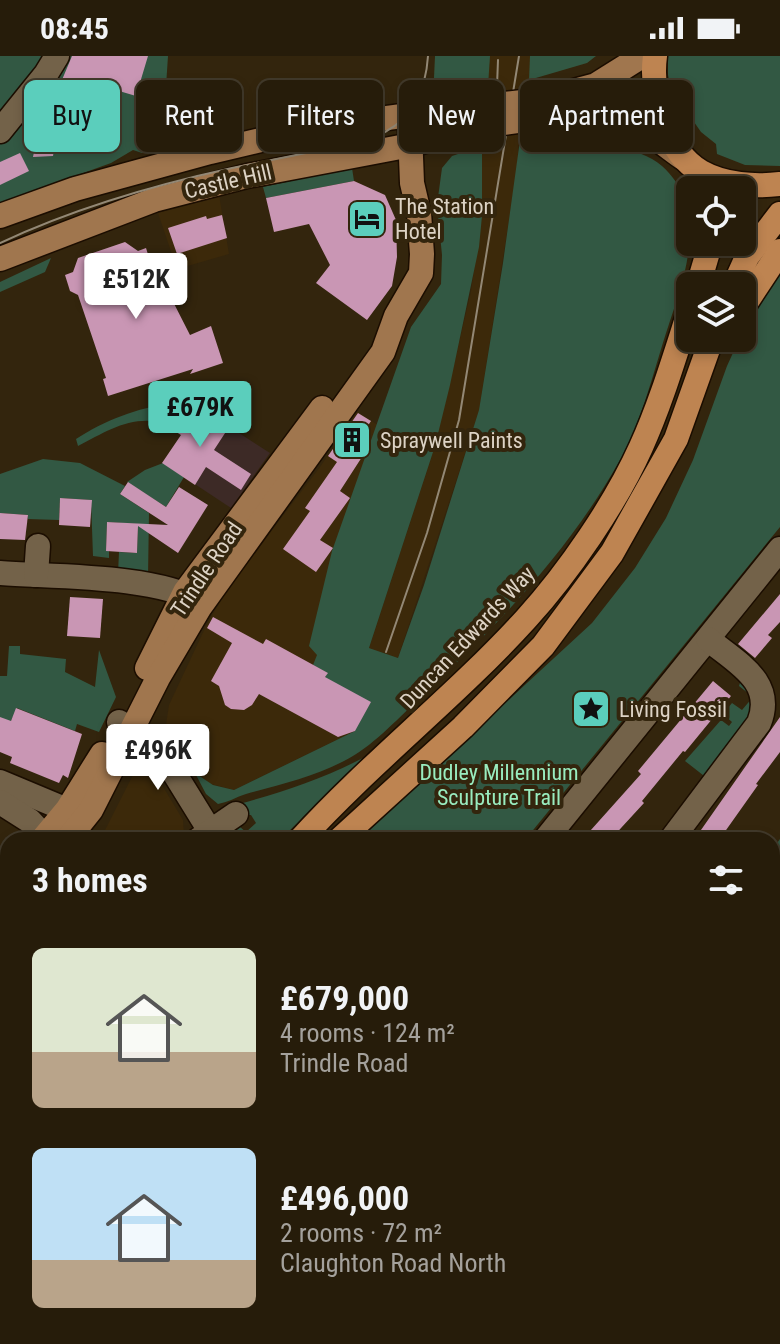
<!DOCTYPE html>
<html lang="en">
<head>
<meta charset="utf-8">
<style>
	body { margin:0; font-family:"Roboto Condensed",sans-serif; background:#2e2513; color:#f1f3f6; height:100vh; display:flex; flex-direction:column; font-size:30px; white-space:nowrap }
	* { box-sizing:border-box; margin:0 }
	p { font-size:26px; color:#a4a19c }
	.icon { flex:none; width:44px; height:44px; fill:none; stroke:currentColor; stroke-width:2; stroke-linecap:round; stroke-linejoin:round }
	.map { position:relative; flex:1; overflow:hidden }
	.side { position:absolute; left:0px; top:776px; width:780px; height:512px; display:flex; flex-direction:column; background:#261c0a; border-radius:24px 24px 0 0; box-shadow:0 4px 12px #0003,0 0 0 2px #423a2b }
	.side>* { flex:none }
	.guide { position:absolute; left:24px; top:24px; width:732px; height:72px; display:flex; gap:16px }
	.buttons { position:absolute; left:676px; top:120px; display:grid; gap:16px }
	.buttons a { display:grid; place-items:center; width:80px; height:80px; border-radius:12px; background:#261c0a; box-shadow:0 4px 12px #0003,0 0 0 2px #423a2b; font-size:40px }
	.price { position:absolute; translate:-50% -68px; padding:0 18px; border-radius:8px; background:#fff; color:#222; font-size:26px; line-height:52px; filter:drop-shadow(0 2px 4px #0008) }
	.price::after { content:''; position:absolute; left:50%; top:48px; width:24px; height:18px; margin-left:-12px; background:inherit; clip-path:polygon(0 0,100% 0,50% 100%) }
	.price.on { background:#5bcebc; color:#111 }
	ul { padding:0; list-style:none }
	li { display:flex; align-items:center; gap:24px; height:200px; padding:0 32px }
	li span { display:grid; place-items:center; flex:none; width:224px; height:160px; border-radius:12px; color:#555 }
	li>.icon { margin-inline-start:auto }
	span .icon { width:96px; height:96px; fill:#fffc; stroke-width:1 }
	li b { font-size:34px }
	h2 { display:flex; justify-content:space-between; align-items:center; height:96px; padding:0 32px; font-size:34px }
	.pill { padding:0 28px; border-radius:12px; background:#261c0a; box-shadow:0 4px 12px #0003,0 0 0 2px #423a2b; font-size:28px; line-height:72px }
	.pill.on { background:#5bcebc; color:#111 }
	.status { display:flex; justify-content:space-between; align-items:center; height:56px; padding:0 40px; background:#261c0a; direction:ltr }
	.status svg { height:22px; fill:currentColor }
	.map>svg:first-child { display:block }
	.built { fill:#3c290a }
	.industrial { fill:#3d2a26 }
	.green { fill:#325843 }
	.building { fill:#c996b4 }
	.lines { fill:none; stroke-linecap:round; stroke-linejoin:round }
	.minor-casing { stroke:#1b0d00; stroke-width:27 }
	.major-casing { stroke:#1b0d00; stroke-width:27 }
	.highway-casing { stroke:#1b0d00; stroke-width:27 }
	.minor { stroke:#736249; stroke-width:24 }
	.major { stroke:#a0764e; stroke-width:24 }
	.highway { stroke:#be8451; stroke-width:24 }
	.tram { stroke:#938875; stroke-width:2 }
	.major-bridge-casing { stroke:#1b0d00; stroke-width:27; stroke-linecap:butt }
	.major-bridge { stroke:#a0764e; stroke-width:24 }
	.labels { text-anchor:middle; stroke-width:8; stroke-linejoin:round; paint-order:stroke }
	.street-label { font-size:22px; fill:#ddd3c5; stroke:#33250d }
	.poi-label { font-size:22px; fill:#ddd3c5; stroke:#33250d; text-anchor:start }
	.park-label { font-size:22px; fill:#99ecbf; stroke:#33250d }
</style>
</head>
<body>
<div class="status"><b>08:45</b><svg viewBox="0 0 49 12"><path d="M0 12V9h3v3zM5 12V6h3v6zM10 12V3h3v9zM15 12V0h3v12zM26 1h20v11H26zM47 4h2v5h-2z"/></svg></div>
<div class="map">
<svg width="780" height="1288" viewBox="0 0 780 1288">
	<rect width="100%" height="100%" fill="#33250d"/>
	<g class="built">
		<polygon points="435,0 596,0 587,7 523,25 517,113 479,355 398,602 369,592 435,390 471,235 482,160 482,90 486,89 488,30 446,34 439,31 434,22"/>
		<polygon points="217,127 229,198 177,213 157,154"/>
		<polygon points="357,356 378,369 333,495 318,599 355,675 234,734 211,728 195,717 175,691 165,675 169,649 206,570 228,532 320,411"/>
		<polygon points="153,714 183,764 184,779 180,784 100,784 135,715"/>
	</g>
	<g class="industrial">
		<polygon points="199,351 270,397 231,452 163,407"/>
		<polygon points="16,1280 115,1280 125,1288 9,1288"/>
	</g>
	<g class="green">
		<polygon points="0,0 168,0 162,91 142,97 133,94 111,107 0,147"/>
		<polygon points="435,0 490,0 488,30 446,34 439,31 434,22"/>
		<polygon points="530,0 596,0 587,7 529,24"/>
		<polygon points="668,0 780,0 780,110 745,109 717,98 716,88 701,76 687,56 675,53 668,19"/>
		<path d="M 565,83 C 595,88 638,89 662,110 C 709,152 686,217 669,268 C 654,313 643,363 620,404 C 569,496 494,573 418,644 C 395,665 372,691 344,705 C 313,721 279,729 246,738 C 236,741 229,746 218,748 L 206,738 L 195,717 L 213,729 L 234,734 L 355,675 L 325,621 L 327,617 L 313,609 L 317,599 L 309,590 L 332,495 L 411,271 L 441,228 L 442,199 L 437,149 L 442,112 L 452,100 L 482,90 L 482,160 L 479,191 L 450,329 L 435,390 L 369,592 L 398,602 L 424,529 L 479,354 L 503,207 L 520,84 Z"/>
		<polygon points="352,112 354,125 266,142 263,131"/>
		<polygon points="51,202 45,216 0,236 0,226"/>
		<polygon points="780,213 780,471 525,784 357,784 592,567 635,512 666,462 693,404 727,310 753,253"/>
		<path d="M 171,348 L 160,366 C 129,360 105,376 78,390 L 76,383 C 104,365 138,351 171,348 Z"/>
		<polygon points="43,403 80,407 125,430 120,438 149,457 148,521 118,518 119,496 137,497 138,468 107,466 106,494 109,495 109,502 93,500 91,444 60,442 59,464 28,463 28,459 0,457 0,418"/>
		<polygon points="163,407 184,421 166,451 127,426 145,414"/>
		<polygon points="9,590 20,590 20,598 66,603 65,616 95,631 99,594 116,641 99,676 77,668 75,675 17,652 11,665 0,667 0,620 7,620"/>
		<path d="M 742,620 C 753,631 760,638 755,654 L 708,723 L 685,705 L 721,664 L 729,670 L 732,666 L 723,658 L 732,647 L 742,654 L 753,641 L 739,630 Z"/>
		<path d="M 363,702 L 280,784 L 225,784 L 240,771 L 246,776 L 256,767 L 251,759 L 244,759 L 239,748 C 283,736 322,723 363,702 Z"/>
		<polygon points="780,783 780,877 772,878 772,794"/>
		<polygon points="780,905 780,1288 726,1288 720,1280 772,1280 772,906"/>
		<polygon points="8,1059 8,1122 0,1132 0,1073"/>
		<polygon points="8,1213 8,1280 16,1280 9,1288 0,1288 0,1223"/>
	</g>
	<g class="building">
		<polygon points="72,0 148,0 136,40 109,32 106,42 96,39 83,82 66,76 74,49 54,43"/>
		<polygon points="45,78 56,82 53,100 33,101 37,81"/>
		<polygon points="20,97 29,115 0,129 0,106"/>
		<polygon points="354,125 385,139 396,164 397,201 392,230 367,264 316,227 330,209 309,168 274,176 266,142"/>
		<polygon points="222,159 227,182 177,198 168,172 206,160 207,163"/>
		<polygon points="125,186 138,195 146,192 151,208 151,232 164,228 190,279 211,270 223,307 190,318 193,313 108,340 103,323 106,322 78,239 70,235 65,219 73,216 78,202"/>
		<polygon points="171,348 203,368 210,358 229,371 214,394 251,418 241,434 206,411 195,429 162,407 181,379 160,366"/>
		<polygon points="358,357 371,365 361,380 371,387 340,435 350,442 320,484 333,492 316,516 283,493 310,455 305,452 337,406 328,400"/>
		<polygon points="128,426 166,451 179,431 208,449 178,497 138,470 137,497 106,495 107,466 168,469 120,438"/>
		<polygon points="60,442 92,444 90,471 59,469"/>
		<polygon points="0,457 28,459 25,484 0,483"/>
		<polygon points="780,538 780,566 768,579 772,582 755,602 738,588"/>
		<polygon points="70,541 103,543 100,582 67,580"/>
		<polygon points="213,561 263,588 266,583 328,617 325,621 371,646 355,675 338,681 259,638 252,649 244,654 231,653 225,649 219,630 211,625 232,587 207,572"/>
		<polygon points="713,625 731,640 685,696 683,695 642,745 644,747 610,784 582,784 641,718 638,715"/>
		<polygon points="16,652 82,678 68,722 63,719 59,727 10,707 12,701 0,696 0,661 11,665"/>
		<polygon points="780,661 780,696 756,728 758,729 719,784 694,784"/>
	</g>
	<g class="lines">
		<g class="minor-casing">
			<g id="minor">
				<polyline points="0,75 46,18 57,0"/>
				<path d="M 0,517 C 55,521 156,519 201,546"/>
				<polyline points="36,519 38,490"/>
				<polyline points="119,666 160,694 210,775"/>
				<polyline points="0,726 67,754"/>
				<polyline points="0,746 30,765 45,781"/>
				<polyline points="198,784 236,758"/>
				<polyline points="545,784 780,493"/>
				<path d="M 671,784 L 759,667 C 776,625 735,606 708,583"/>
				<polyline points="772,897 780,895"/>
				<polyline points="225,1280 235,1288"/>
				<polyline points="574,1280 580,1288"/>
				<polyline points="159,1288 165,1280"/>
				<polyline points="419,1288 426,1280"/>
			</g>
		</g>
		<g class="major-casing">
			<g id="major">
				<polyline points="540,44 596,29 642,0"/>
				<path d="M 539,62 C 574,64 614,62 646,77 C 659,83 671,94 683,102"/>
				<polyline points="0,160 75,133 210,96 312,72 432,56"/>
				<polyline points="0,203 154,144 247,120 411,89 474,71"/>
				<polyline points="147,612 185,536 322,352"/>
				<polyline points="42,784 67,754 102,698"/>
				<polyline points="67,784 91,754 158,622 200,551 383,296 396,260 421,217 422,198 419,157 412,127 410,75 418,65 440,55"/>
				<polyline points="0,837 8,832"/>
			</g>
		</g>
		<g class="highway-casing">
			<g id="highway">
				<path d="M 655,0 C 650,37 666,96 701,116 C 724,129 755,131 780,128"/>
				<polyline points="698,230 711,186"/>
				<polyline points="734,230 747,201 780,158"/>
				<polyline points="742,253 780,195"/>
				<path d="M 300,784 C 371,706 455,641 526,563 C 568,517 616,447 641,391 C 661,347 675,299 690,253"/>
				<polyline points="339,784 463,671 543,590 612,497 676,383 712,282"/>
				<polyline points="0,1156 8,1145"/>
				<polyline points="0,1202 8,1191"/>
			</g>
		</g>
		<use href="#minor" class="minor"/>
		<use href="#major" class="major"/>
		<use href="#highway" class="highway"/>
		<g class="tram">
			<polyline points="495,82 498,4"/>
			<path d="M 0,187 C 73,153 154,129 232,112 C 261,106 291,100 321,94 C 343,89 366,86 385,76 C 415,60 426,31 428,0"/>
			<polyline points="386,596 427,477 459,364 519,0"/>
		</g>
		<g class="major-bridge-casing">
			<g id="major-bridge">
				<polyline points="448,54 540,44"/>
				<polyline points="474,71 539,62"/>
			</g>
		</g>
		<use href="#major-bridge" class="major-bridge"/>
	</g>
	<defs>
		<g id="hotel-square" transform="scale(2)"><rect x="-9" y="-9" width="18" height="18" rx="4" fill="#5bcebc" stroke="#33250d"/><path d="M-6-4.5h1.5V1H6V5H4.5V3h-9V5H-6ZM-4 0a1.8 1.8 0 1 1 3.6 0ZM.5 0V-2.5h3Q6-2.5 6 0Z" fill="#111"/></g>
		<g id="building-square" transform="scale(2)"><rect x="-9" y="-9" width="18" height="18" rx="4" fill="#5bcebc" stroke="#33250d"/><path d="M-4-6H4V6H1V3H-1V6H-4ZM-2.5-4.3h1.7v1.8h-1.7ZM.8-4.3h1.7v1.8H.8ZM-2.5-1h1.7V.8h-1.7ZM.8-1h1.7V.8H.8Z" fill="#111"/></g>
		<g id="sight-square" transform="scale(2)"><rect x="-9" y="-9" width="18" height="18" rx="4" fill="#5bcebc" stroke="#33250d"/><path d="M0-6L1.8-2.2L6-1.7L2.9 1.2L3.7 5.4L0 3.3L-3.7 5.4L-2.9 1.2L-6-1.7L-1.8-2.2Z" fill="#111"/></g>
	</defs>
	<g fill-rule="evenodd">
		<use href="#hotel-square" x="367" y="163"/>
		<use href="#building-square" x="352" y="384"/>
		<use href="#sight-square" x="591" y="653"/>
	</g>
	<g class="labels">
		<g class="street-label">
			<text transform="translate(228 125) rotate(-13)" y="8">Castle Hill</text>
			<text transform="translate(206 513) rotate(-56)" y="8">Trindle Road</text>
			<text transform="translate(467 581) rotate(-47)" y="8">Duncan Edwards Way</text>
		</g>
		<g class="poi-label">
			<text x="395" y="158">The Station<tspan x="395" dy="25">Hotel</tspan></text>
			<text x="380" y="392">Spraywell Paints</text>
			<text x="619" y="661">Living Fossil</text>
		</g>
		<g class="park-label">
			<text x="499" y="724">Dudley Millennium<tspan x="499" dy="25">Sculpture Trail</tspan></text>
		</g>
	</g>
</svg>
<div class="buttons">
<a><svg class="icon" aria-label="locate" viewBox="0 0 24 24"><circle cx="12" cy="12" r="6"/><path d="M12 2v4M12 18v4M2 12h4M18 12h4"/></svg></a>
<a><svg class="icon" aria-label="layers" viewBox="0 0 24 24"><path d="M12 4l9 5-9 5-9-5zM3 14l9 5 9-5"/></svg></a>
</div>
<b class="price" style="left:136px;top:265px">£512K</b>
<b class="price on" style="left:200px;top:393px">£679K</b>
<b class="price" style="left:158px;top:736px">£496K</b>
<div class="guide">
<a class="pill on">Buy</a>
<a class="pill">Rent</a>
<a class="pill">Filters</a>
<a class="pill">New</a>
<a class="pill">Apartment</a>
</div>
<section class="side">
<h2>3 homes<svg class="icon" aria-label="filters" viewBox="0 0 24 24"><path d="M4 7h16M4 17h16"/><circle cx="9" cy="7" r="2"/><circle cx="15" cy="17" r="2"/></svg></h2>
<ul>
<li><span style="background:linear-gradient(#dfe7d0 65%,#b9a48a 0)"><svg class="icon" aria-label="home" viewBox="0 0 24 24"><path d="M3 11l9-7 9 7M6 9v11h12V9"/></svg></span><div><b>£679,000</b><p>4 rooms · 124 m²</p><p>Trindle Road</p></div></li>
<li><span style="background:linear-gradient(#bfe0f5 70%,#b9a48a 0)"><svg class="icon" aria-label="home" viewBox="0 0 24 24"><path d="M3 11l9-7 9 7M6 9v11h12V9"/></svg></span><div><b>£496,000</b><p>2 rooms · 72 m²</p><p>Claughton Road North</p></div></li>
</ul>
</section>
</div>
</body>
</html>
